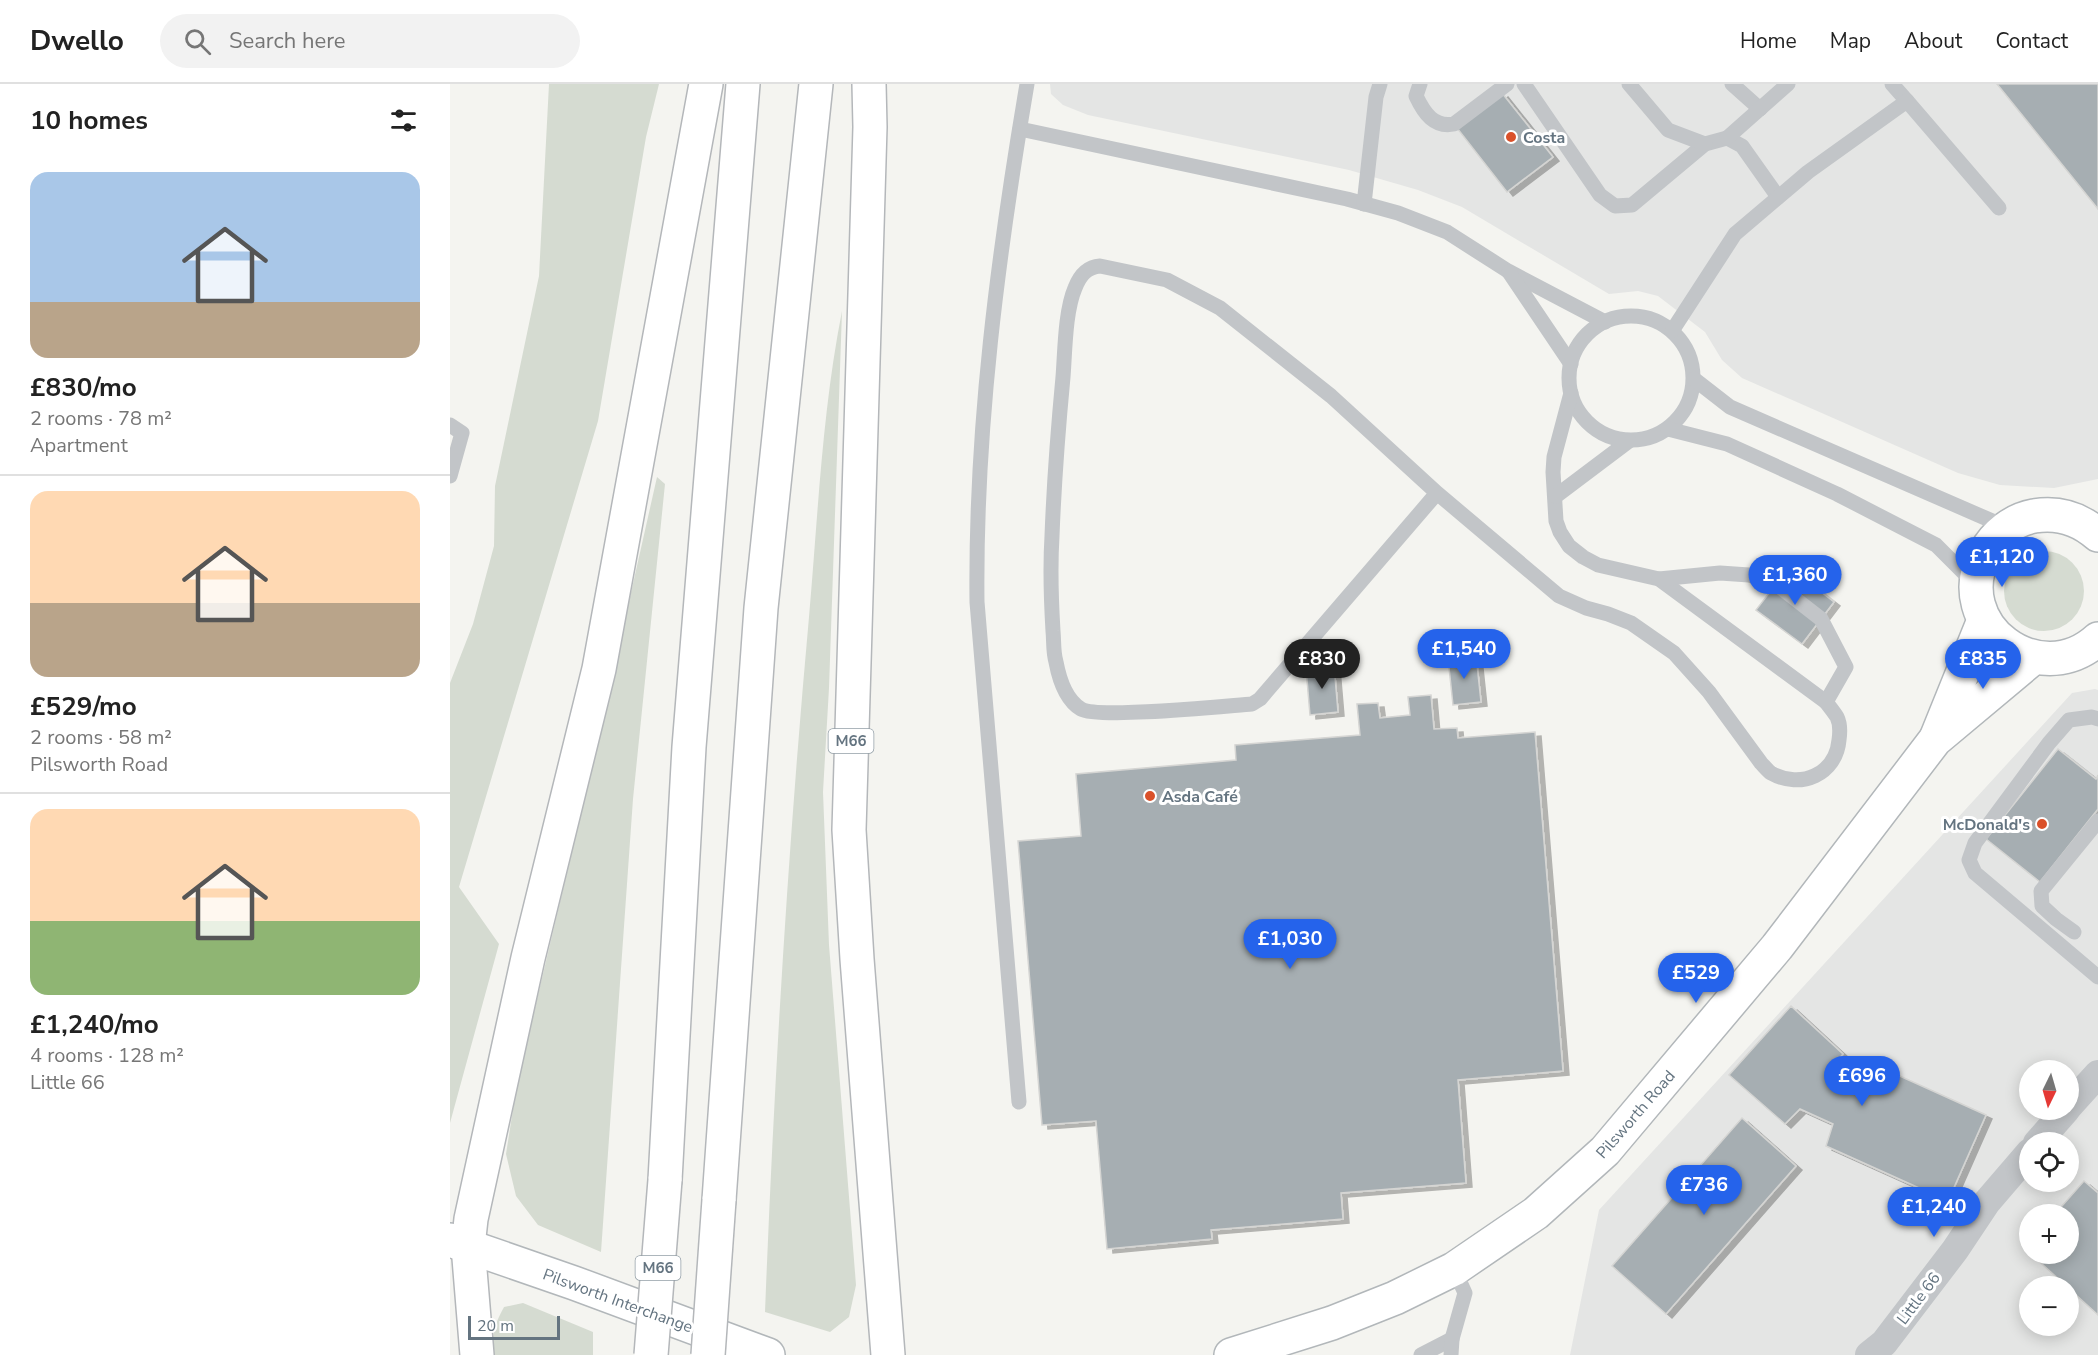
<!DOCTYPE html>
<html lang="en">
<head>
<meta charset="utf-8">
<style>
	body { margin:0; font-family:"Nunito Sans",sans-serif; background:#f2f2f2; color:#222; height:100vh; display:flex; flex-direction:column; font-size:22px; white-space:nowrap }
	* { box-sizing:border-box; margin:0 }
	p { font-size:20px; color:#767676 }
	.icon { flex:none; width:33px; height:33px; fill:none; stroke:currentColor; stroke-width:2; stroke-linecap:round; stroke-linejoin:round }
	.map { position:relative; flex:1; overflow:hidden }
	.details { display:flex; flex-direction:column; background:#fff; width:450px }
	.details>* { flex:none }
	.needle { width:39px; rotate:185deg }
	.controls { position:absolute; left:1569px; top:976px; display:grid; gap:12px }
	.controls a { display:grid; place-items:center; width:60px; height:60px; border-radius:50%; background:#fff; box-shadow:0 3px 15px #0003; font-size:30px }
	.scale { position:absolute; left:18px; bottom:15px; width:92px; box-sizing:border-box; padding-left:6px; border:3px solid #647480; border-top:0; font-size:16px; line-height:21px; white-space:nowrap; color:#647480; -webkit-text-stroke:4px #fff; paint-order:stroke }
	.price { position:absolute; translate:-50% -51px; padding:0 14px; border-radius:21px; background:#2563eb; color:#fff; font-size:20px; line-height:39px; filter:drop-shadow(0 2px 3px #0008) }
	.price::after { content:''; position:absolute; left:50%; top:36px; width:18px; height:14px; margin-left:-9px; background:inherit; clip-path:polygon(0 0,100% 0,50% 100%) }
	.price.current { background:#222; color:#fff }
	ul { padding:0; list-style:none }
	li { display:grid; align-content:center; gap:12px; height:318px; padding:0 30px }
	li+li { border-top:2px solid #e0e0e0 }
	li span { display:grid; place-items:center; height:186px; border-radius:18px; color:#555 }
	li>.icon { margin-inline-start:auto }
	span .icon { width:108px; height:108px; fill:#fffc; stroke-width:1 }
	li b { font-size:26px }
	h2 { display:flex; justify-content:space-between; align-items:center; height:72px; padding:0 30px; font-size:26px }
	header { display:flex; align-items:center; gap:36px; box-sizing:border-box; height:84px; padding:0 30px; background:#fff; border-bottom:2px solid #e0e0e0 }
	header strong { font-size:28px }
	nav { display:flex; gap:33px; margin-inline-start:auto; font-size:21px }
	.search { width:420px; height:54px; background:#f2f2f2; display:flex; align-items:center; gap:15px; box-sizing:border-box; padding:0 21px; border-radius:33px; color:#767676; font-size:22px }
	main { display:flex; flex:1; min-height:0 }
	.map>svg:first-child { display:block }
	.built { fill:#e4e5e4; fill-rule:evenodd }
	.green { fill:#d5dbd1 }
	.building { fill:#a6aeb2; stroke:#d5d5d3; stroke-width:1.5; filter:url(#shadow) }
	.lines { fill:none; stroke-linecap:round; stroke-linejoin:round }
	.secondary-casing { stroke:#b2b7ba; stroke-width:36 }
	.highway-casing { stroke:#b4b7ba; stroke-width:36 }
	.lane { stroke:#c2c5c8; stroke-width:15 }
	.street { stroke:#c2c5c8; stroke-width:28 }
	.secondary { stroke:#fff; stroke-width:33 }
	.highway { stroke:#fff; stroke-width:33 }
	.highway-bridge-casing { stroke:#b4b7ba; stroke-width:36; stroke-linecap:butt }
	.highway-bridge { stroke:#fff; stroke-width:33 }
	.poi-dot { fill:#da512a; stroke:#fff; stroke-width:2 }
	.labels { text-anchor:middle; stroke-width:6; stroke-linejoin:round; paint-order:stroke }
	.shield { fill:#fff; stroke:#929ea6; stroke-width:1.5 }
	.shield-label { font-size:15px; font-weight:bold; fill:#647480 }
	.poi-label { font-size:16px; font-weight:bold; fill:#647480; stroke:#fff; text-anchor:start }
	.street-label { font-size:16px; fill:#647480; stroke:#fff }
</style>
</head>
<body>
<header>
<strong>Dwello</strong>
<div class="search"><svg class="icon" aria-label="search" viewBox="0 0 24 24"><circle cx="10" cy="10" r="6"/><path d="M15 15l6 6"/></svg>Search here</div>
<nav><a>Home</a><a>Map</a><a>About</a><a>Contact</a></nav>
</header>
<main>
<section class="details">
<h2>10 homes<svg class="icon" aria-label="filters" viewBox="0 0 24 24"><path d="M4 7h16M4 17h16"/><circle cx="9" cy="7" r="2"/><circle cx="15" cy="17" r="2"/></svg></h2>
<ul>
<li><span style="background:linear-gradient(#a9c7e8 70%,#b9a48a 0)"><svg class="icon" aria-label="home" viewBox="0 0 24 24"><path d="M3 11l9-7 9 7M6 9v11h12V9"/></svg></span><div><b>£830/mo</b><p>2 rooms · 78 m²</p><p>Apartment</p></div></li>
<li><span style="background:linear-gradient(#ffd9b3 60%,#b9a48a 0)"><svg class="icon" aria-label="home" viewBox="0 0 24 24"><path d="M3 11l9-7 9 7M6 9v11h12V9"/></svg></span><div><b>£529/mo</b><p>2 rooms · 58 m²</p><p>Pilsworth Road</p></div></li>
<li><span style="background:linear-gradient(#ffd9b3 60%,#8fb573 0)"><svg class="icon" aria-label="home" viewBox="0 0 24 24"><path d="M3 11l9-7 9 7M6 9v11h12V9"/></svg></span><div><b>£1,240/mo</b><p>4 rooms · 128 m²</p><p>Little 66</p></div></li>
</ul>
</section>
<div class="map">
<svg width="1648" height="1271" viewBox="0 0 1648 1271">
	<defs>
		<filter id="shadow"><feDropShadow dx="6" dy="4" stdDeviation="0" flood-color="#0004"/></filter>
	</defs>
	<rect width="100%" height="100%" fill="#f4f4f0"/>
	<g class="built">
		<polygon points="600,0 1648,0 1648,395 1604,404 1550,401 1508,389 1292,294 1272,276 1255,248 1208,212 1188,207 1159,210 1012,123 968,106 899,86 638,31 613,21 601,10"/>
		<path d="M 1645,605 L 1648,606 L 1648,1271 L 1120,1271 L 1149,1126 L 1622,609 ZM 1580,987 L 1618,987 L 1618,1026 L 1580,1026 ZM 1580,1059 L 1618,1059 L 1618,1098 L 1580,1098 ZM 1580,1131 L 1618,1131 L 1618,1170 L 1580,1170 ZM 1580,1203 L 1618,1203 L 1618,1242 L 1580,1242 Z"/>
	</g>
	<g class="green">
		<polygon points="99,0 209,0 196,53 148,337 9,803 49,860 0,1039 0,599 23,540 44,462 45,402 89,192"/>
		<path d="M 392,227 L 379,604 L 373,708 L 379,861 L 406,1201 L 399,1233 L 380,1248 L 315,1228 C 324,996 338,764 359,533 C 368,431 372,328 392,227 Z"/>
		<polygon points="207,393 215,400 183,715 151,1168 88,1141 66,1112 56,1070 67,1000 140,691"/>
		<circle cx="1594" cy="507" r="40"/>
		<path d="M 73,1219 L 143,1248 L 143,1271 L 43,1271 C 41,1252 45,1239 54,1223 Z"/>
	</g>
	<g class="building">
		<polygon points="1547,0 1648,0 1648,125"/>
		<polygon points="1052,9 1103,73 1057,108 1007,44"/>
		<polygon points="1339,483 1384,518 1352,560 1306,526"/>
		<polygon points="1026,571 1031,618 1003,621 998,574"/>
		<polygon points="884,581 888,628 860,631 856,584"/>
		<polygon points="981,611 984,645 1007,644 1008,654 1085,648 1113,987 1008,996 1016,1099 891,1109 893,1135 761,1146 762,1155 657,1165 646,1037 592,1041 568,757 631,752 626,690 786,676 785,661 910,651 907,620 928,619 930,634 960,631 958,613"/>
		<polygon points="1608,665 1646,695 1648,691 1648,725 1590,798 1536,755"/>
		<polygon points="1341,922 1393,970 1378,987 1402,995 1410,974 1536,1031 1498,1117 1376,1062 1383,1040 1350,1025 1335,1040 1279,991"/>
		<polygon points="1292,1034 1346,1082 1216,1230 1162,1182"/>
		<polygon points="1634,1097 1648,1109 1648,1231 1581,1170 1618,1170 1618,1131 1604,1131"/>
	</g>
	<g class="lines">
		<g class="secondary-casing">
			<g id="secondary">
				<path d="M 1648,451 C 1630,435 1608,428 1584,432 C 1563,436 1545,450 1535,469 C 1497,541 1589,609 1648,555"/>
				<polyline points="1487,652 1534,536"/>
				<polyline points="0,1156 124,1199 318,1271"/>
				<polyline points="781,1271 882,1239 945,1214 1004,1185 1086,1129 1155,1067 1327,863 1485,656 1583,574"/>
			</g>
		</g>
		<g class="highway-casing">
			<g id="highway">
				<polyline points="419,0 420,43 399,746 407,875 438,1271"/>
				<polyline points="215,1096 239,663 293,0"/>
				<polyline points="269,1116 311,524 366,0"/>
				<polyline points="27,1271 18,1162 21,1135 78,874 149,585 256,0"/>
			</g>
		</g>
		<g class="lane">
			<path d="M 970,0 L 966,12 C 974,29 984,44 1004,40 L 1057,0"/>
			<polyline points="1074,0 1150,111 1165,122 1182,121 1255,60 1277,54 1292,62 1328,113"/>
			<polyline points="1179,0 1218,46 1255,60"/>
			<polyline points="1282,0 1310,25"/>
			<polyline points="1442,0 1457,17"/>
			<polyline points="570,45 897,115 948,129 997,148 1058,187 1155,238"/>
			<polyline points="1277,54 1338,0"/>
			<polyline points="914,120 926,13 930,0"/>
			<polyline points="1059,188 1121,280"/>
			<circle cx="1181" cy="294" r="62"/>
			<polyline points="1222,247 1285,150 1358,88 1457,17 1549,124"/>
			<polyline points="1244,295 1280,323 1556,443"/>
			<polyline points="0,341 12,349 0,392"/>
			<polyline points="1218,345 1277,360 1387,410 1486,461 1526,501"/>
			<path d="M 987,409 L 810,615 L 802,620 C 775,622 648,635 631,625 C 616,616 609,594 606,578 C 603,568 604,557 603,547 C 601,514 600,484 602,452 C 604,399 608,346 613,293 C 615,268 615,227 625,204 C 630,191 637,183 650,182 L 717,196 L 770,224 L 881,312 L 987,409 L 1109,512 L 1136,524 L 1158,530 L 1181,539 L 1224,569 L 1259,608 L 1311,679 C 1314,682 1318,687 1321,689 C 1351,706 1386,690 1389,656 C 1390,649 1390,639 1387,633 C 1384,628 1379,622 1376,618 L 1209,495 L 1148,481 L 1133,473 L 1119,462 L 1110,448 L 1106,437 L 1103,388 L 1104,373 L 1121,309"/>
			<polyline points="1106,412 1179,357"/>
			<polyline points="1209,495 1270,489 1299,491 1326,500 1371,535 1396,583 1376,618"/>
			<polyline points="1648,635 1642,633 1619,636 1599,659 1525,759 1519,776 1525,789 1648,893"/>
			<polyline points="1624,848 1606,835 1592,822 1591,807 1648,737"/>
			<path d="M 569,1018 L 527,518 C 525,345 548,171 577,0"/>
			<polyline points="971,1271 1002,1255"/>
			<polyline points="1001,1271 1002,1255 1015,1209 1004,1185"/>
		</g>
		<g class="street">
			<polyline points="1618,1023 1648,990"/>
			<polyline points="1587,1059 1616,1026"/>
			<polyline points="1419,1271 1434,1259 1505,1166 1537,1118 1580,1068"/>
		</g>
		<use href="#secondary" class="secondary"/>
		<use href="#highway" class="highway"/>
		<g class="highway-bridge-casing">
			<g id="highway-bridge">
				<polyline points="201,1271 215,1096"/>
				<polyline points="258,1271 269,1116"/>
			</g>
		</g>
		<use href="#highway-bridge" class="highway-bridge"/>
	</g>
	<g class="poi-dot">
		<circle cx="1061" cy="53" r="6"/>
		<circle cx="700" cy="712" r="6"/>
		<circle cx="1592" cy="740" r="6"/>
	</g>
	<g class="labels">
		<g class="shield">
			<rect x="378.5" y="645" width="45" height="24" rx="4.5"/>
			<rect x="185.5" y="1172" width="45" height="24" rx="4.5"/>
		</g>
		<g class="shield-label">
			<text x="401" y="662">M66</text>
			<text x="208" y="1189">M66</text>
		</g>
		<g class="poi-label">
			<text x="1073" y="59">Costa</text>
			<text x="712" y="718">Asda Café</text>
			<text x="1580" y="746" text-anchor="end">McDonald's</text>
		</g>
		<g class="street-label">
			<text transform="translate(1185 1030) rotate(-49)" y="6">Pilsworth Road</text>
			<text transform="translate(1468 1214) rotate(-53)" y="6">Little 66</text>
			<text transform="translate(168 1216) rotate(20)" y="6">Pilsworth Interchange</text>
		</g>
	</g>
</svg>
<div class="controls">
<a><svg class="needle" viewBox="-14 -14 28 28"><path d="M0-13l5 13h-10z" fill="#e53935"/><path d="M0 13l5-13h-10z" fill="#767676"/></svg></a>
<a><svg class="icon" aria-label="locate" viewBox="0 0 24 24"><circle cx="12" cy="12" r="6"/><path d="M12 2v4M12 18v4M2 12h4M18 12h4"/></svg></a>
<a>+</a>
<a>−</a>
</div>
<div class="scale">20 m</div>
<b class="price" style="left:1552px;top:504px">£1,120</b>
<b class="price" style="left:1345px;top:522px">£1,360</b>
<b class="price" style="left:1014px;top:596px">£1,540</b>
<b class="price current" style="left:872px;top:606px">£830</b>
<b class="price" style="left:1533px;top:606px">£835</b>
<b class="price" style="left:840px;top:886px">£1,030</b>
<b class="price" style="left:1246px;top:920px">£529</b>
<b class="price" style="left:1412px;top:1023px">£696</b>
<b class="price" style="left:1254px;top:1132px">£736</b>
<b class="price" style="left:1484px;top:1154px">£1,240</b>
</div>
</main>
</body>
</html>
